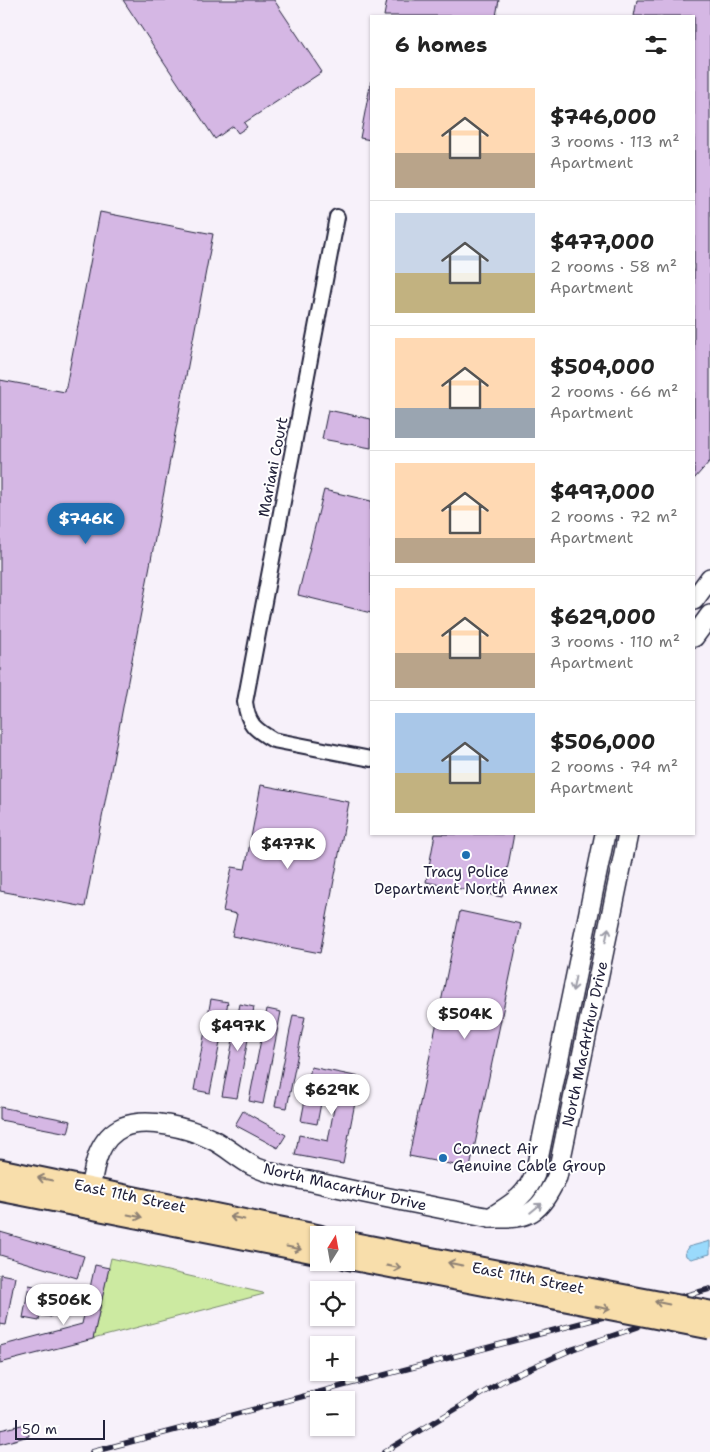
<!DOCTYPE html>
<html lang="en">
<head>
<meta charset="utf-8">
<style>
	body { margin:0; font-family:"Shantell Sans",sans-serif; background:#f6f6f6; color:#222; height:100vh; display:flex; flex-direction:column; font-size:19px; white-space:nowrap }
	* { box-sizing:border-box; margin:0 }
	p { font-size:16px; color:#767676 }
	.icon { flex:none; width:28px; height:28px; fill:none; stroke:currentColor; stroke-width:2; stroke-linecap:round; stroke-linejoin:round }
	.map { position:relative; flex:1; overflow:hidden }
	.sheet { position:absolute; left:370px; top:15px; width:325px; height:820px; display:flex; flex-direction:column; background:#fff; border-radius:0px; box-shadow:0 1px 4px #0004 }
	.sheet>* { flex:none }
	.needle { width:32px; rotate:11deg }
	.fabs { position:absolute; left:310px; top:1226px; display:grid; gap:10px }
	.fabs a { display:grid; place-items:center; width:45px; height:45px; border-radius:0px; background:#fff; box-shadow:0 1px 4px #0004; font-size:25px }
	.scale { position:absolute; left:15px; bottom:12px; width:90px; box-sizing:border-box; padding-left:5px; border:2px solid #22223b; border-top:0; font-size:14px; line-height:18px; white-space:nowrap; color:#22223b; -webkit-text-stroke:4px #fff; paint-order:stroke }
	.price { position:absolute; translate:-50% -42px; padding:0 11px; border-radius:18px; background:#fff; color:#222; font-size:16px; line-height:32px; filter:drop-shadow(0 1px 2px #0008) }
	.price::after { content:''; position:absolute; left:50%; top:30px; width:15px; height:11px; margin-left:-8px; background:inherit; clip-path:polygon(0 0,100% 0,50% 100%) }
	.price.on { background:#1f6fb2; color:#fff }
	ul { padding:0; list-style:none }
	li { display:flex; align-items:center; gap:15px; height:125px; padding:0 25px }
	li+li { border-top:1px solid #e0e0e0 }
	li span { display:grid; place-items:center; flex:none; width:140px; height:100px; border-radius:0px; color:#555 }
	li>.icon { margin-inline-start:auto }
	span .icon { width:60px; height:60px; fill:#fffc; stroke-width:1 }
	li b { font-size:21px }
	h2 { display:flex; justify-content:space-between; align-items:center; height:60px; padding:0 25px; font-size:21px }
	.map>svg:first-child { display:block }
	.green { fill:#cceaa1; stroke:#77866e }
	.water { fill:#9adafc; stroke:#6a90af }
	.building { fill:#d5b7e4; stroke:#22223b }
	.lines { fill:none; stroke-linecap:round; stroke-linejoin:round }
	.street-casing { stroke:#22223b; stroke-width:18 }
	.secondary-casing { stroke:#22223b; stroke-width:22 }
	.primary-casing { stroke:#22223b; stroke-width:25 }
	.street { stroke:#fff; stroke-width:14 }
	.secondary { stroke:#fff; stroke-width:19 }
	.primary { stroke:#f8deab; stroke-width:21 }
	.rail-casing { stroke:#22223b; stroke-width:5.5 }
	.rail { stroke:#fff; stroke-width:4; stroke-dasharray:11; stroke-linecap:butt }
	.primary-bridge-casing { stroke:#22223b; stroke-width:25; stroke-linecap:butt }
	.primary-bridge { stroke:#f8deab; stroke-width:21 }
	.oneway { stroke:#9c9ca7 }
	.oneway2 { stroke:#8d8073 }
	.poi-dot { fill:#1f6fb2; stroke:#fff; stroke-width:2 }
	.labels { text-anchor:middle; stroke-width:4; stroke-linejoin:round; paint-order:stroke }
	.street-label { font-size:15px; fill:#22223b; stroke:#fff }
	.poi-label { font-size:15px; fill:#22223b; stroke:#fff }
</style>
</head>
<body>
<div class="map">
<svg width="710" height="1452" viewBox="0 0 710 1452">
	<rect width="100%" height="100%" fill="#f7f1fa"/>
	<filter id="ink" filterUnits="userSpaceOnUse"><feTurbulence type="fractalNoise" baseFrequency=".02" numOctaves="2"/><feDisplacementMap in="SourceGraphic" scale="10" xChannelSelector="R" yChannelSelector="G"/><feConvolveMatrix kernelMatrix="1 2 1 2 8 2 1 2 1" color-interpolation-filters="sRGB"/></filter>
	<g filter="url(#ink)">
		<polygon class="green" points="111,1258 263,1293 264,1294 93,1339"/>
		<polygon class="water" points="710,1241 710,1254 691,1259 686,1256 685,1252 688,1247"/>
		<g class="building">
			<polygon points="123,0 274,0 322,72 244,123 247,127 238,133 233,126 215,139"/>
			<polygon points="387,0 499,0 496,16 384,16"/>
			<polygon points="637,0 710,0 710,461 694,479 694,16 634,16"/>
			<polygon points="371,81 371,140 360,138"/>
			<polygon points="100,212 213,234 85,907 0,891 0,380 65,392"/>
			<polygon points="328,410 371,419 371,448 322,439"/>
			<polygon points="324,490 371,501 371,613 298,595"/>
			<polygon points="261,785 349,802 320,953 232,936 237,914 223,911 232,867 245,869"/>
			<polygon points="435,834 514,834 502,897 426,882"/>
			<polygon points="460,911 521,924 470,1168 409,1156"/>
			<polygon points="211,999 228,1002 210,1093 194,1090"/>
			<polygon points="240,1004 254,1007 237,1098 222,1096"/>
			<polygon points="267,1009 281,1012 263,1104 249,1101"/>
			<polygon points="293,1015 305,1017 287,1108 275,1106"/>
			<polygon points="311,1067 360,1077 343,1164 295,1155 299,1135 328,1141 337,1092 307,1087"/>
			<polygon points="305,1100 321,1103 317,1124 301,1121"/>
			<polygon points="0,1107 71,1121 68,1133 0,1120"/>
			<polygon points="243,1111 286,1135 278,1148 235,1125"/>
			<polygon points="0,1232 84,1256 77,1278 0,1255"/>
			<polygon points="95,1265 109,1268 93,1339 0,1363 0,1346 82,1324"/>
			<polygon points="0,1274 15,1277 6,1325 0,1324 0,1327"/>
			<polygon points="29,1285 72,1293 69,1310 63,1309 62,1314 52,1312 51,1317 40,1315 39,1321 23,1318"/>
			<polygon points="26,1424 29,1436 0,1444 0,1430"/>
		</g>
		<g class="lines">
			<g class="street-casing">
				<path id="street" d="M 337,217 L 245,702 C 248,724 254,729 273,740 L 371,759"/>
			</g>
			<g class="secondary-casing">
				<g id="secondary">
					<polyline points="694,600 710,578"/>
					<polyline points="694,637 710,615"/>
					<path d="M 88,1202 C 93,1176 94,1140 123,1127 C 147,1117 189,1128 211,1139 C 226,1146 238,1158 253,1166 C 271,1175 295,1178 315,1182 C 373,1196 432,1206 490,1218 C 531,1219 538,1214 557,1177 L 628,834"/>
					<path d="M 490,1218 C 511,1204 525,1198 535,1174 L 605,834"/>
				</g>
			</g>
			<g class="primary-casing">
				<g id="primary">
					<polyline points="0,1170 319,1236"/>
					<polyline points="0,1190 319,1253"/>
					<polyline points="346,1242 589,1289"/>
					<polyline points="346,1258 555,1298"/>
				</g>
			</g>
			<use href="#street" class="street"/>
			<use href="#secondary" class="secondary"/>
			<use href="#primary" class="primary"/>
			<g class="rail-casing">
				<g id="rail">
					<polyline points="92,1452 710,1289"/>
					<polyline points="384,1452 506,1379 573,1349 638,1327"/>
				</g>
			</g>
			<use href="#rail" class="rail"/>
			<g class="primary-bridge-casing">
				<g id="primary-bridge">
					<polyline points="589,1289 710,1312"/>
					<polyline points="555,1298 710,1328"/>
				</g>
			</g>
			<use href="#primary-bridge" class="primary-bridge"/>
		</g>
		<defs><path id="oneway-shaft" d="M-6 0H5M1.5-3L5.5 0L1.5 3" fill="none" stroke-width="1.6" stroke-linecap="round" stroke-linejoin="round" transform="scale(1.25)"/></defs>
		<g class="oneway">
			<use href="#oneway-shaft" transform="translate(607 935) rotate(-78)"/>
			<use href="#oneway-shaft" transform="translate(574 984) rotate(101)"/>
			<use href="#oneway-shaft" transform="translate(536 1208) rotate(-39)"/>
		</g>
		<g class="oneway2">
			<use href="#oneway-shaft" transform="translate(45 1179) rotate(-169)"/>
			<use href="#oneway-shaft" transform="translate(135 1216) rotate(11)"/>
			<use href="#oneway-shaft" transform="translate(237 1218) rotate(-168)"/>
			<use href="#oneway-shaft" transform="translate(294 1248) rotate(11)"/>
			<use href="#oneway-shaft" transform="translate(455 1264) rotate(-169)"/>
			<use href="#oneway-shaft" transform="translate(394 1267) rotate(11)"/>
			<use href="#oneway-shaft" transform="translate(662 1303) rotate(-169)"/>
			<use href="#oneway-shaft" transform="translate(603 1308) rotate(11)"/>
		</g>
	</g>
	<g class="poi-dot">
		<circle cx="466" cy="855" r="5"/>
		<circle cx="443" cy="1158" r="5"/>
	</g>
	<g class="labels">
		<g class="street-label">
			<text transform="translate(273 467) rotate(-79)" y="5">Mariani Court</text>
			<text transform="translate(585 1044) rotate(-78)" y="5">North MacArthur Drive</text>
			<text transform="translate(345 1187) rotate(13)" y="5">North Macarthur Drive</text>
			<text transform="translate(130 1196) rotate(12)" y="5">East 11th Street</text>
			<text transform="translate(528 1278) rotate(11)" y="5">East 11th Street</text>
		</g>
		<g class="poi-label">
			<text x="466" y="877">Tracy Police<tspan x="466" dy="17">Department North Annex</tspan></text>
			<text x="453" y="1154" text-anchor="start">Connect Air<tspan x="453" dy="17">Genuine Cable Group</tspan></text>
		</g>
	</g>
</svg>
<div class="fabs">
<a><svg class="needle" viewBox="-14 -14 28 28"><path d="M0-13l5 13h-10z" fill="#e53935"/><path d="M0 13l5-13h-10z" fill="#767676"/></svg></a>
<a><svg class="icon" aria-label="locate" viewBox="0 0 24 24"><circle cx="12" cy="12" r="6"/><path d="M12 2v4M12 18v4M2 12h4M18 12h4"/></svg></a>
<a>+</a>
<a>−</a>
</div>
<div class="scale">50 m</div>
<b class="price on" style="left:86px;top:545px">$746K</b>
<b class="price" style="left:288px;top:870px">$477K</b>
<b class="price" style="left:465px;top:1040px">$504K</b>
<b class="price" style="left:238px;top:1052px">$497K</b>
<b class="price" style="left:332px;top:1116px">$629K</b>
<b class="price" style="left:64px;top:1326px">$506K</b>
<section class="sheet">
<h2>6 homes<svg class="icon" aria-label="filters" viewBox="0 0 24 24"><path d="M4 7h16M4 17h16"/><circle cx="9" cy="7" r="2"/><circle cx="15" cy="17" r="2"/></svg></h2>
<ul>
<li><span style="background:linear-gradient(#ffd9b3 65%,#b9a48a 0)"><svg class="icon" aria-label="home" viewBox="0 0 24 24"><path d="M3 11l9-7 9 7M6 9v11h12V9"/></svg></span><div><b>$746,000</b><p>3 rooms · 113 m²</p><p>Apartment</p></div></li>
<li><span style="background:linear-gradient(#c9d6e8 60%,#c2b280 0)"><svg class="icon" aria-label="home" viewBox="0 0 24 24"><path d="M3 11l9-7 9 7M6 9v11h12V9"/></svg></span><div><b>$477,000</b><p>2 rooms · 58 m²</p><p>Apartment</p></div></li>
<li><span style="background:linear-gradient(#ffd9b3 70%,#9aa5b1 0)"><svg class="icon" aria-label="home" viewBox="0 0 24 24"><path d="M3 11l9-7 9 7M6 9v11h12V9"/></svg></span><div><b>$504,000</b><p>2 rooms · 66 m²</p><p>Apartment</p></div></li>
<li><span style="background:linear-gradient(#ffd9b3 75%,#b9a48a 0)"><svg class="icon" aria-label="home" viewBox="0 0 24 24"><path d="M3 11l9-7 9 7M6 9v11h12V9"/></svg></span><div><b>$497,000</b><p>2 rooms · 72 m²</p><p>Apartment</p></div></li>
<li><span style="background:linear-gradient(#ffd9b3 65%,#b9a48a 0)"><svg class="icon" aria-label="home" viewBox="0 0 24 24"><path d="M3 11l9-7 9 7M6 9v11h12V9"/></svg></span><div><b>$629,000</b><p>3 rooms · 110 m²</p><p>Apartment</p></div></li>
<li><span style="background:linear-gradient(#a9c7e8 60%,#c2b280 0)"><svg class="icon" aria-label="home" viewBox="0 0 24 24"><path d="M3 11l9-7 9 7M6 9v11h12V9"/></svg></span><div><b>$506,000</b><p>2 rooms · 74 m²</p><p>Apartment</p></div></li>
</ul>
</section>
</div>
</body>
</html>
